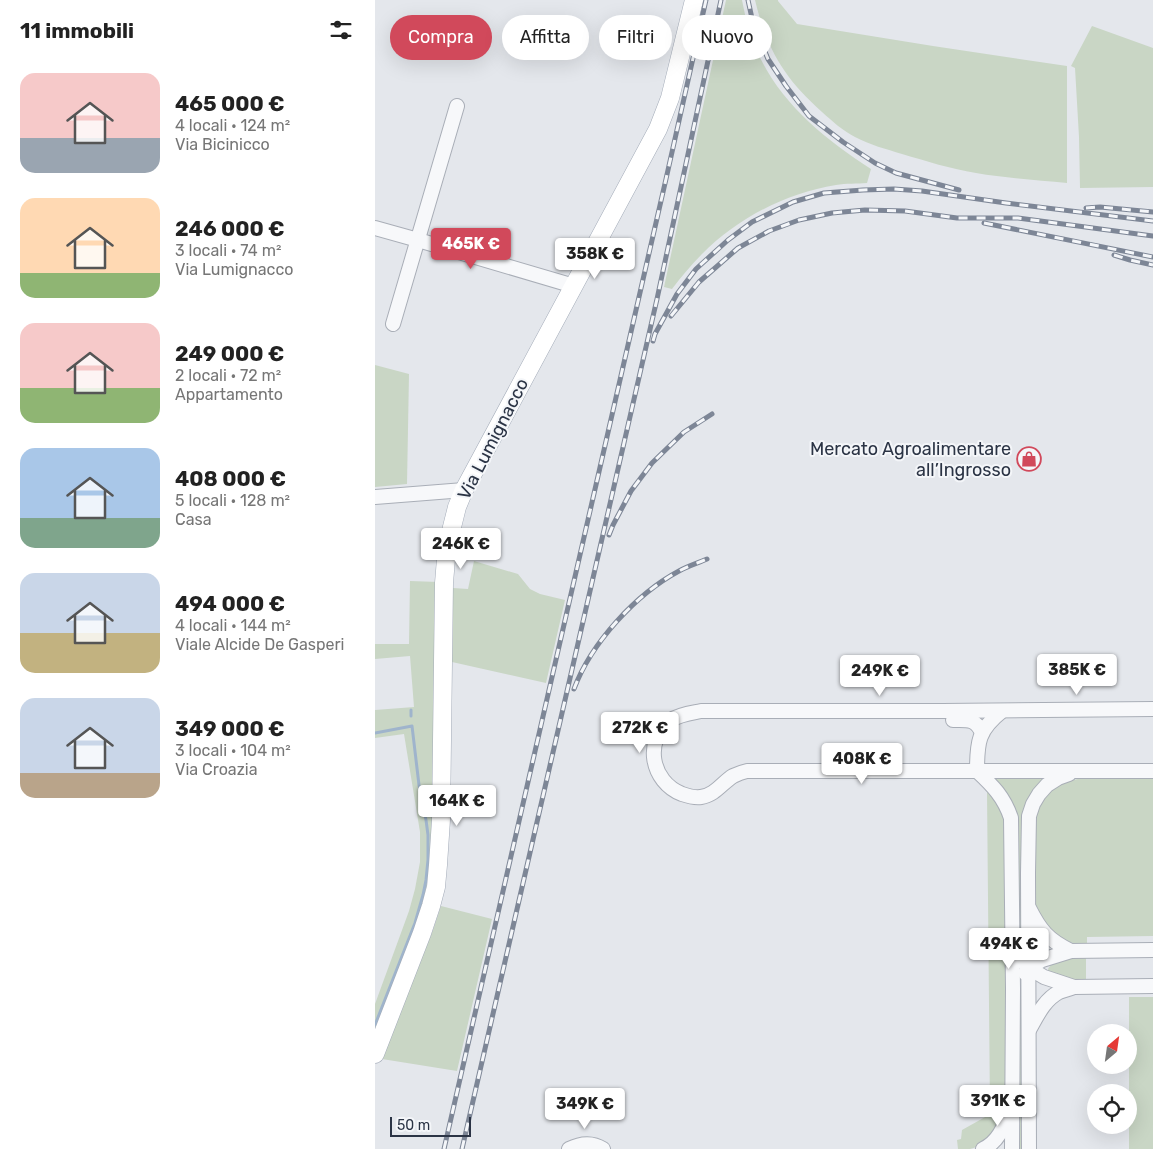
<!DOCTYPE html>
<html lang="it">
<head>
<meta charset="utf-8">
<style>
	body { margin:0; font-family:Rubik,sans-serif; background:#f2f2f2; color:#222; height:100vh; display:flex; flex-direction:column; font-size:19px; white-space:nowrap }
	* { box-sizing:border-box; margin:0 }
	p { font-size:16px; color:#767676 }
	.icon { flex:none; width:28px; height:28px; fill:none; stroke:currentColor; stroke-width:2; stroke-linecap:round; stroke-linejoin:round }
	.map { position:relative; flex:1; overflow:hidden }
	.sheet { display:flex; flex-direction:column; background:#fff; width:375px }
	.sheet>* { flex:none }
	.banner { position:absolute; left:15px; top:15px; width:475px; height:45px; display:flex; gap:10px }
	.needle { width:32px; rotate:29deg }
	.fabs { position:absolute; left:712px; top:1024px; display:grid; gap:10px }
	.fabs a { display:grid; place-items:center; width:50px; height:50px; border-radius:50%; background:#fff; box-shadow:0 5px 20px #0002; font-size:25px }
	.scale { position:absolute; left:15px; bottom:12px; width:81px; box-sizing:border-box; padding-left:5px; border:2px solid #2b3445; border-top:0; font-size:14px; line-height:18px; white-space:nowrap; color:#2b3445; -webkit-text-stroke:4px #f4f6f9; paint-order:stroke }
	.price { position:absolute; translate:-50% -42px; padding:0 11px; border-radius:5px; background:#fff; color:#222; font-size:16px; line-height:32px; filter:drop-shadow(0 1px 2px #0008) }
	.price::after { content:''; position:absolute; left:50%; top:30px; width:15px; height:11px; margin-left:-8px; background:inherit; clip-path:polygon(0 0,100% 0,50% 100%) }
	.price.on { background:#d1495b; color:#fff }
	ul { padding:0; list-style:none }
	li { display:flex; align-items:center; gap:15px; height:125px; padding:0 20px }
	li span { display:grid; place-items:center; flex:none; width:140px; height:100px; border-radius:15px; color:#555 }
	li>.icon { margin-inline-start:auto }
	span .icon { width:60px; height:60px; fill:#fffc; stroke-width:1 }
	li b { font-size:21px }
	h2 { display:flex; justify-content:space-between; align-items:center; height:60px; padding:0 20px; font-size:21px }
	.chip { padding:0 18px; border-radius:22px; background:#fff; box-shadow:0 5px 20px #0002; font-size:18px; line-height:45px }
	.chip.on { background:#d1495b; color:#fff }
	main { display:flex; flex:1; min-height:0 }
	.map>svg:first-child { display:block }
	.green { fill:#c9d6c5 }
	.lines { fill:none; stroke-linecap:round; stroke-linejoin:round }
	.stream { stroke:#9fb4cc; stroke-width:3 }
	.minor-casing { stroke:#a9aeb7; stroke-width:16 }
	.major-casing { stroke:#a3abb8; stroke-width:19 }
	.minor { stroke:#f7f8fa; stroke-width:14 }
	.major { stroke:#fff; stroke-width:18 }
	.rail-casing { stroke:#7d8696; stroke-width:5 }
	.rail { stroke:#f4f6f9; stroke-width:3; stroke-dasharray:9; stroke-linecap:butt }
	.labels { text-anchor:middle; stroke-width:4; stroke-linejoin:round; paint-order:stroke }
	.street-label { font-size:18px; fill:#2b3445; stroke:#f4f6f9 }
	.poi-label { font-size:18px; fill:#2b3445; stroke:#f4f6f9; text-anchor:end }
</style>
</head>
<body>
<main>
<section class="sheet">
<h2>11 immobili<svg class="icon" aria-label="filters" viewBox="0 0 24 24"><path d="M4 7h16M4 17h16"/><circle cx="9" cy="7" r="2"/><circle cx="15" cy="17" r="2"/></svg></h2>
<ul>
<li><span style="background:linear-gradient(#f6c9c9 65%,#9aa5b1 0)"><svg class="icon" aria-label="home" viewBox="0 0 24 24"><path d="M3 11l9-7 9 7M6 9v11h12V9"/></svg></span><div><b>465 000 €</b><p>4 locali · 124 m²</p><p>Via Bicinicco</p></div></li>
<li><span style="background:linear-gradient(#ffd9b3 75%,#8fb573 0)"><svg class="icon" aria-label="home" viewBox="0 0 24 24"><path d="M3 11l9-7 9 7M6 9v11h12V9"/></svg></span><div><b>246 000 €</b><p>3 locali · 74 m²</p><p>Via Lumignacco</p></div></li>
<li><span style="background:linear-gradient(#f6c9c9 65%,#8fb573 0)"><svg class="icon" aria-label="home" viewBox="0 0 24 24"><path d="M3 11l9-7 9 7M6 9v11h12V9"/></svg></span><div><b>249 000 €</b><p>2 locali · 72 m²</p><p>Appartamento</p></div></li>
<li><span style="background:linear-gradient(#a9c7e8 70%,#7fa58c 0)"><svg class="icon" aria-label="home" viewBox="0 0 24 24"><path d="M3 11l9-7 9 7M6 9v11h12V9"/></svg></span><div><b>408 000 €</b><p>5 locali · 128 m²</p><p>Casa</p></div></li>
<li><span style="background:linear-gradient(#c9d6e8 60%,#c2b280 0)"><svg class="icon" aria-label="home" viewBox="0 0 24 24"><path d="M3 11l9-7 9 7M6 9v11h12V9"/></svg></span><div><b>494 000 €</b><p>4 locali · 144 m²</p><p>Viale Alcide De Gasperi</p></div></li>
<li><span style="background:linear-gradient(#c9d6e8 75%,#b9a48a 0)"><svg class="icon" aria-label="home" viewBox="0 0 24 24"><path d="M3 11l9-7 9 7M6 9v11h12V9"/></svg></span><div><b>349 000 €</b><p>3 locali · 104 m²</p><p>Via Croazia</p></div></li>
</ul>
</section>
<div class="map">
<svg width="778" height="1149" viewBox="0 0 778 1149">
	<rect width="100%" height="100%" fill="#e4e7ec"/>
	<g class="green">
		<path d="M 351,0 L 367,0 C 369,10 371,20 374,30 C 394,94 442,134 496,169 L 492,183 C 482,184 471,183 461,185 C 411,193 363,218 327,254 C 316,265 306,277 297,289 L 289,287 Z"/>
		<path d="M 380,0 L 403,0 L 403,1 L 422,24 L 558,46 L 692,66 L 692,183 C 662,180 630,178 601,173 C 576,169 551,161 527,154 C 511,149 495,145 480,137 C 468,131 457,121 447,112 C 409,78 392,50 380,0 Z"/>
		<polygon points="717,26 778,48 778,187 705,188 704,137 700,68 696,66"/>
		<polygon points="0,365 34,374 32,484 0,487"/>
		<polygon points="99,561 143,574 155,589 165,594 190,600 171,683 77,662 78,588 93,589"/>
		<polygon points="35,581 64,582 58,844 52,901 0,1039 0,1004 34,911 40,889 45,862 45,832 29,734 0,738 0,710 39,707 35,656 0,659 0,644 34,644"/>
		<polygon points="617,777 671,778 659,791 649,954 644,948 641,818"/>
		<path d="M 703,779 L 778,779 L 778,936 L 712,937 L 712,946 C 683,942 663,926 659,896 L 661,817 C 665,804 674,789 687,784 C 692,781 698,780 703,779 Z"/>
		<path d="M 612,792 C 622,802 628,812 631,826 L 631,1102 C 630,1106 630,1110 628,1114 C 623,1127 610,1146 595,1149 C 591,1149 587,1149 583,1149 L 582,1140 L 586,1139 L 587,1130 L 612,1116 L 615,1110 Z"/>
		<polygon points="66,906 117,919 82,1071 7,1059 58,930"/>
		<path d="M 711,956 L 711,980 L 696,980 L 674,972 L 673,969 C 678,959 700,957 711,956 Z"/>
		<polygon points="649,983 649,1149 643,1149 642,991"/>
		<rect x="754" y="997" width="24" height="152"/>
	</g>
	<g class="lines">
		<g class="stream">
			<polyline points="36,710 36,716"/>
			<polyline points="0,733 37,726 44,785 51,820 53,835 53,860 51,880 48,895 40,923 0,1025"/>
		</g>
		<g class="minor-casing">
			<g id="minor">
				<polyline points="0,228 43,240 199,286"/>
				<polyline points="18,324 82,106"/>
				<polyline points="0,497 89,490"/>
				<path d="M 778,709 L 568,711 L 326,711 C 316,713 305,714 296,720 C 268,740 276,782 307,794 C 313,796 320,798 326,797 C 340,795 347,783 358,776 C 362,774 367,772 372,771 L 778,771"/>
				<path d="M 578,720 C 592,720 601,718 607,733"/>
				<path d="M 602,771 C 618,786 629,797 636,818 L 638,989 L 637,1149"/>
				<path d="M 602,771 C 602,742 603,730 627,711"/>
				<path d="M 654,908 C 665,930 673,940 696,951"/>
				<polyline points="650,964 654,968 669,977 699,987 778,986"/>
				<polyline points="650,973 654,968 667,960 696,951 778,950"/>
				<path d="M 654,1030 C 662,1016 669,1000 684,992 C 689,990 694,989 699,987"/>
				<path d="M 194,1149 C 206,1143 217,1142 228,1149"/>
				<path d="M 608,1149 C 623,1142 629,1127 634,1113"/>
				<polyline points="654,1149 653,873 654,816 658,804 664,794 672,785 683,778 694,774"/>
			</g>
		</g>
		<g class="major-casing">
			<polyline id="major" points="0,1054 47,933 56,906 61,887 63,865 66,820 69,583 72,547 82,507 89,490 283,129 295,98 319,0"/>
		</g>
		<use href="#minor" class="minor"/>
		<use href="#major" class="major"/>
		<g class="rail-casing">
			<g id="rail">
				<polyline points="373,0 378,23 393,59 411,86 434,116 468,142 500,163 521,173 584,190"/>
				<polyline points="711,208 725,207 778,212"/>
				<polyline points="609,223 778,257"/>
				<polyline points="739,255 755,260 778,265"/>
				<polyline points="296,316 324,282 363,248 394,231 424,220 457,213 490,210 530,211 582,218 643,218 778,236"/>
				<polyline points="278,341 280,334 302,294 321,269 353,240 377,222 418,202 449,193 488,190 519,189 547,191 631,203 778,221"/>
				<polyline points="234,535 238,525 256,491 277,463 309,432 337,414"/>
				<path d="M 199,689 C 216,643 261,594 304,571 C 313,566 323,563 332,559"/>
				<polyline points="69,1149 291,179 331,0"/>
				<polyline points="87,1149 282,299 346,0"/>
			</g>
		</g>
		<use href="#rail" class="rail"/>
	</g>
	<defs>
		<g id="shop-ring" transform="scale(1.25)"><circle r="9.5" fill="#f4f6f9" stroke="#d1495b" stroke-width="1.5"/><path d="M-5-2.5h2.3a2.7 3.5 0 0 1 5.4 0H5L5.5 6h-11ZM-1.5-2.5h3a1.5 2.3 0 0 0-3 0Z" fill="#d1495b"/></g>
	</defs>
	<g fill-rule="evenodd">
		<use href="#shop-ring" x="654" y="459"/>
	</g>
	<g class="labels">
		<g class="street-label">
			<text transform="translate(118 439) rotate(-63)" y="6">Via Lumignacco</text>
		</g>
		<g class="poi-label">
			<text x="636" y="455">Mercato Agroalimentare<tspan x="636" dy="21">all’Ingrosso</tspan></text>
		</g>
	</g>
</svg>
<div class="fabs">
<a><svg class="needle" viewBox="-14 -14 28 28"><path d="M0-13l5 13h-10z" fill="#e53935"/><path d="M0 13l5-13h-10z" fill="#767676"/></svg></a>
<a><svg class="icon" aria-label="locate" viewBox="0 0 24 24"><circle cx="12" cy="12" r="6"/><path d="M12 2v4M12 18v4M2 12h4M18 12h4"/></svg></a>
</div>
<div class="scale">50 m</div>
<b class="price on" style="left:96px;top:270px">465K €</b>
<b class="price" style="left:220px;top:280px">358K €</b>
<b class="price" style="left:86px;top:570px">246K €</b>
<b class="price" style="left:702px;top:696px">385K €</b>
<b class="price" style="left:505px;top:697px">249K €</b>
<b class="price" style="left:265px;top:754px">272K €</b>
<b class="price" style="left:487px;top:785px">408K €</b>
<b class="price" style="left:82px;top:827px">164K €</b>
<b class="price" style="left:634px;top:970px">494K €</b>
<b class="price" style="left:623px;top:1127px">391K €</b>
<b class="price" style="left:210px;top:1130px">349K €</b>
<div class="banner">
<a class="chip on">Compra</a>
<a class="chip">Affitta</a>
<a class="chip">Filtri</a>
<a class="chip">Nuovo</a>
</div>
</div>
</main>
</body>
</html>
